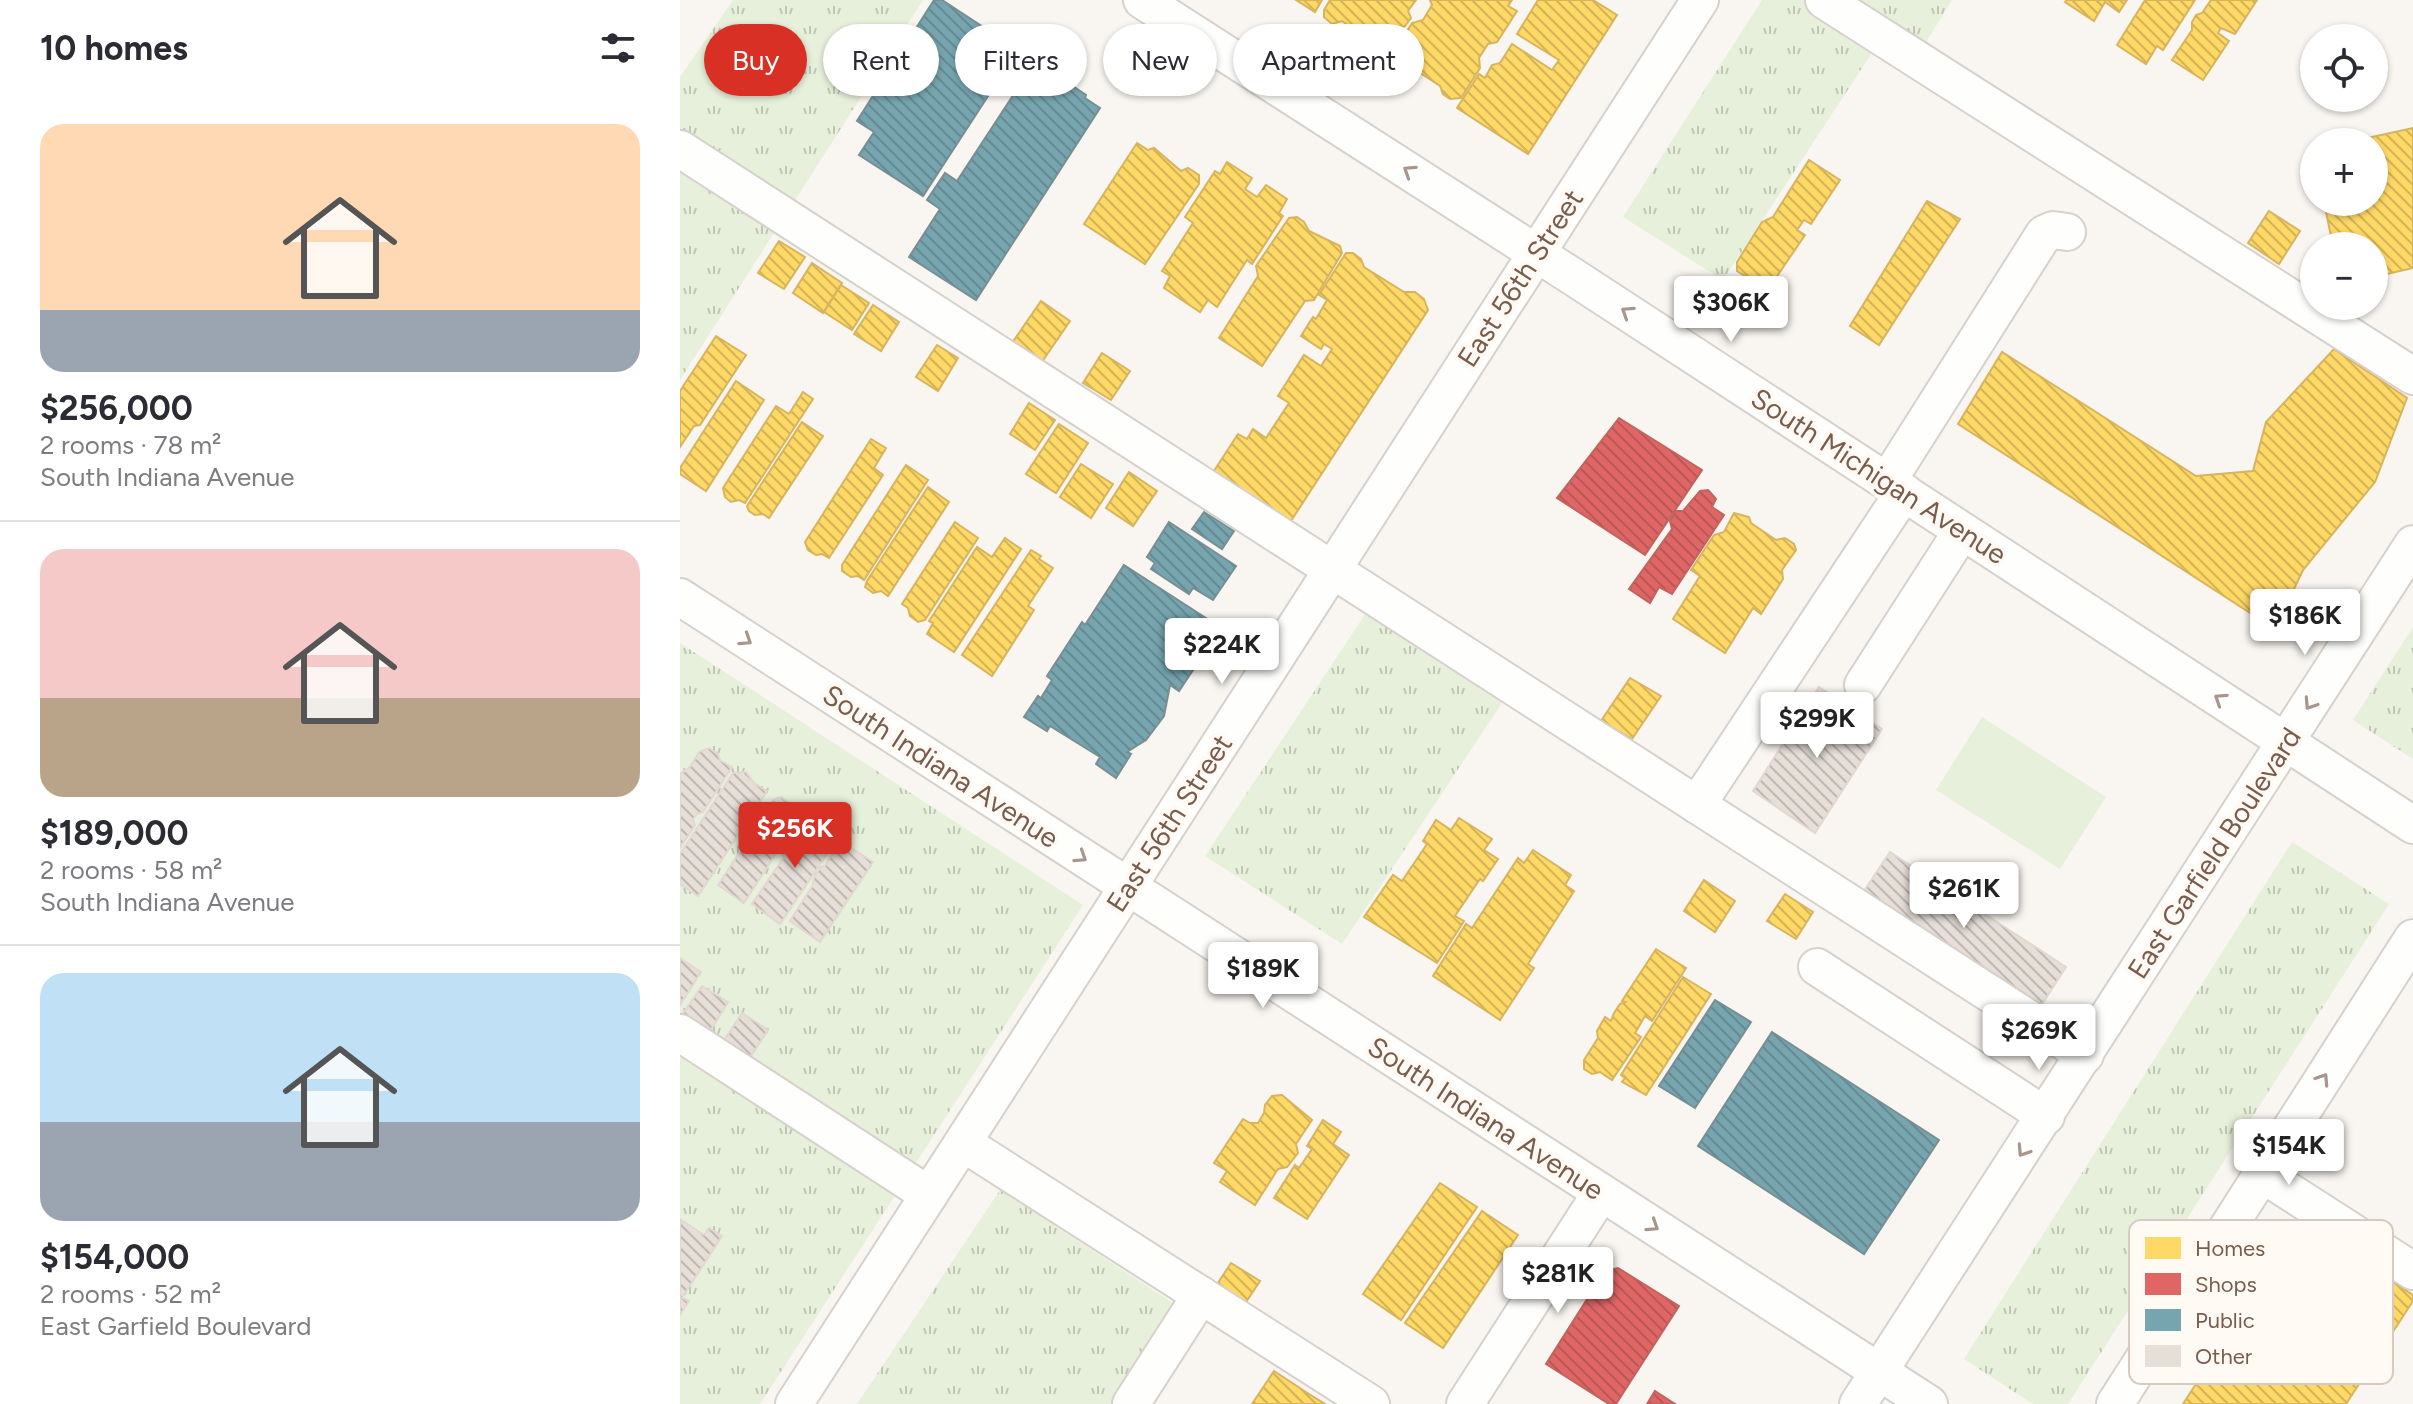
<!DOCTYPE html>
<html lang="en">
<head>
<meta charset="utf-8">
<style>
	body { margin:0; font-family:Figtree,sans-serif; background:#f7f7f7; color:#2b2b33; height:100vh; display:flex; flex-direction:column; font-size:30px; white-space:nowrap }
	* { box-sizing:border-box; margin:0 }
	p { font-size:26px; color:#7c7c81 }
	.icon { flex:none; width:44px; height:44px; fill:none; stroke:currentColor; stroke-width:2; stroke-linecap:round; stroke-linejoin:round }
	.map { position:relative; flex:1; overflow:hidden }
	.panel { display:flex; flex-direction:column; background:#fff; width:680px }
	.panel>* { flex:none }
	.top-card { position:absolute; left:24px; top:24px; width:760px; height:72px; display:flex; gap:16px }
	.controls { position:absolute; left:1620px; top:24px; display:grid; gap:16px }
	.controls a { display:grid; place-items:center; width:88px; height:88px; border-radius:50%; background:#fff; box-shadow:0 2px 6px #0004; font-size:40px }
	.price { position:absolute; translate:-50% -68px; padding:0 18px; border-radius:8px; background:#fff; color:#222; font-size:26px; line-height:52px; filter:drop-shadow(0 2px 4px #0008) }
	.price::after { content:''; position:absolute; left:50%; top:48px; width:24px; height:18px; margin-left:-12px; background:inherit; clip-path:polygon(0 0,100% 0,50% 100%) }
	.price.selected { background:#d93025; color:#fff }
	ul { padding:0; list-style:none }
	li { display:grid; align-content:center; gap:16px; height:424px; padding:0 40px }
	li+li { border-top:2px solid #e1e1e2 }
	li span { display:grid; place-items:center; height:248px; border-radius:24px; color:#555 }
	li>.icon { margin-inline-start:auto }
	span .icon { width:144px; height:144px; fill:#fffc; stroke-width:1 }
	li b { font-size:34px }
	h2 { display:flex; justify-content:space-between; align-items:center; height:96px; padding:0 40px; font-size:34px }
	.tag { padding:0 28px; border-radius:36px; background:#fff; box-shadow:0 2px 6px #0004; font-size:28px; line-height:72px }
	.tag.selected { background:#d93025; color:#fff }
	main { display:flex; flex:1; min-height:0 }
	.map>svg:first-child { display:block }
	.grass { fill:url(#grass-tufts) }
	.park { fill:#e7f0db }
	.homes { fill:url(#homes-back-hatch); stroke:#d7b45e; stroke-width:2 }
	.shops { fill:url(#shops-back-hatch); stroke:#c1635e; stroke-width:2 }
	.public { fill:url(#public-back-hatch); stroke:#778f92; stroke-width:2 }
	.building { fill:url(#building-back-hatch); stroke:#e2d8d2; stroke-width:2 }
	.lines { fill:none; stroke-linecap:round; stroke-linejoin:round }
	.minor-casing { stroke:#d7d1cb; stroke-width:40 }
	.minor { stroke:#fefefd; stroke-width:36 }
	.oneway { stroke:#a8958b }
	.labels { text-anchor:middle; stroke-width:8; stroke-linejoin:round; paint-order:stroke }
	.street-label { font-size:28px; fill:#7a5c4d; stroke:#fffaf3 }
	.key { fill:#fffaf3; stroke:#d7cbc1; stroke-width:2 }
	.key-label { font-size:22px; fill:#7a5c4d }
</style>
</head>
<body>
<main>
<section class="panel">
<h2>10 homes<svg class="icon" aria-label="filters" viewBox="0 0 24 24"><path d="M4 7h16M4 17h16"/><circle cx="9" cy="7" r="2"/><circle cx="15" cy="17" r="2"/></svg></h2>
<ul>
<li><span style="background:linear-gradient(#ffd9b3 75%,#9aa5b1 0)"><svg class="icon" aria-label="home" viewBox="0 0 24 24"><path d="M3 11l9-7 9 7M6 9v11h12V9"/></svg></span><div><b>$256,000</b><p>2 rooms · 78 m²</p><p>South Indiana Avenue</p></div></li>
<li><span style="background:linear-gradient(#f6c9c9 60%,#b9a48a 0)"><svg class="icon" aria-label="home" viewBox="0 0 24 24"><path d="M3 11l9-7 9 7M6 9v11h12V9"/></svg></span><div><b>$189,000</b><p>2 rooms · 58 m²</p><p>South Indiana Avenue</p></div></li>
<li><span style="background:linear-gradient(#bfe0f5 60%,#9aa5b1 0)"><svg class="icon" aria-label="home" viewBox="0 0 24 24"><path d="M3 11l9-7 9 7M6 9v11h12V9"/></svg></span><div><b>$154,000</b><p>2 rooms · 52 m²</p><p>East Garfield Boulevard</p></div></li>
</ul>
</section>
<div class="map">
<svg width="1733" height="1404" viewBox="0 0 1733 1404">
	<defs>
		<pattern id="grass-tufts" width="24" height="20" patternUnits="userSpaceOnUse" patternTransform="scale(2)"><rect width="24" height="20" fill="#e7f0db"/><path d="M3 7l-1-3M5 7V3M7 7l1-3M15 17l-1-3M17 17v-4M19 17l1-3" fill="none" stroke="#c0c6b4"/></pattern>
		<pattern id="homes-back-hatch" width="6" height="6" patternUnits="userSpaceOnUse" patternTransform="scale(2)"><rect width="6" height="6" fill="#ffd966"/><path d="M-1 5l2 2M0 0l6 6M5-1l2 2" fill="none" stroke="#d3b356"/></pattern>
		<pattern id="shops-back-hatch" width="6" height="6" patternUnits="userSpaceOnUse" patternTransform="scale(2)"><rect width="6" height="6" fill="#e06666"/><path d="M-1 5l2 2M0 0l6 6M5-1l2 2" fill="none" stroke="#bb5756"/></pattern>
		<pattern id="public-back-hatch" width="6" height="6" patternUnits="userSpaceOnUse" patternTransform="scale(2)"><rect width="6" height="6" fill="#76a5af"/><path d="M-1 5l2 2M0 0l6 6M5-1l2 2" fill="none" stroke="#668a91"/></pattern>
		<pattern id="building-back-hatch" width="6" height="6" patternUnits="userSpaceOnUse" patternTransform="scale(2)"><rect width="6" height="6" fill="#e6ded7"/><path d="M-1 5l2 2M0 0l6 6M5-1l2 2" fill="none" stroke="#bfb7b1"/></pattern>
	</defs>
	<rect width="100%" height="100%" fill="#f9f5f0"/>
	<g class="grass">
		<polygon points="53,0 243,0 0,380 0,77"/>
		<polygon points="1082,0 1272,0 1243,47 1209,27 1043,280 943,217"/>
		<polygon points="686,613 824,700 662,944 525,856"/>
		<polygon points="1733,627 1733,759 1673,720"/>
		<polygon points="0,643 403,905 80,1404 0,1404"/>
		<polygon points="1612,842 1709,904 1388,1404 1353,1404 1284,1359"/>
		<polygon points="320,1190 496,1305 432,1404 177,1404"/>
	</g>
	<polygon class="park" points="1302,717 1426,797 1380,869 1256,790"/>
	<g class="homes">
		<polygon points="616,0 642,0 635,12"/>
		<polygon points="650,0 736,0 728,11 731,18 725,26 719,29 706,51 695,52 690,47 687,39 662,21 652,24 644,17 644,10"/>
		<polygon points="750,0 832,0 828,6 837,11 817,42 808,44 799,58 800,68 781,98 770,99 763,94 760,86 731,67 724,68 716,65 713,54 732,23 743,20 752,5"/>
		<polygon points="858,0 913,0 937,15 848,154 777,108 799,74 805,78 812,65 820,63 832,44 872,70 879,60 837,34"/>
		<polygon points="1387,0 1447,0 1439,12 1425,2 1414,21 1385,2"/>
		<polygon points="1465,0 1515,0 1483,50 1477,46 1466,64 1437,45"/>
		<polygon points="1531,0 1577,0 1555,34 1541,28 1538,33 1549,41 1523,80 1492,60 1512,30 1512,22 1516,15 1522,13"/>
		<polygon points="1733,128 1733,268 1694,277 1694,246 1653,246 1644,202 1694,202 1694,142 1669,142"/>
		<polygon points="457,143 468,150 474,148 501,171 508,168 519,175 519,184 465,264 404,224"/>
		<polygon points="1129,160 1160,180 1131,224 1124,220 1117,230 1125,235 1091,285 1079,277 1068,278 1057,271 1057,262 1082,222 1093,217"/>
		<polygon points="547,162 572,178 565,189 577,197 586,185 607,199 599,213 603,216 572,264 567,260 537,307 528,300 520,312 484,288 490,276 482,271 513,223 505,217 535,171 540,174"/>
		<polygon points="1247,201 1280,219 1199,345 1170,326"/>
		<polygon points="1589,211 1620,231 1599,264 1568,243"/>
		<polygon points="617,217 624,222 629,231 660,246 662,253 634,300 625,301 582,366 539,338 578,276 576,266 609,218"/>
		<polygon points="99,241 125,257 104,289 78,273"/>
		<polygon points="666,253 673,253 681,259 684,267 724,292 735,292 744,299 748,310 609,524 532,474 558,434 567,439 573,429 586,438 609,403 598,396 624,355 641,366 652,349 644,344 641,349 621,336 633,317 636,319 647,300 639,295"/>
		<polygon points="132,263 162,283 143,313 113,293"/>
		<polygon points="161,285 189,303 172,330 144,312"/>
		<polygon points="361,301 390,321 359,366 330,346"/>
		<polygon points="193,305 219,322 201,351 174,334"/>
		<polygon points="36,336 66,355 20,425 14,426 0,447 0,391"/>
		<polygon points="257,345 278,358 258,391 236,377"/>
		<polygon points="1654,349 1727,398 1695,482 1623,570 1595,629 1278,424 1322,352 1516,476 1573,471 1586,422"/>
		<polygon points="422,353 450,371 431,400 403,383"/>
		<polygon points="56,381 84,400 26,491 0,474 0,468"/>
		<polygon points="123,392 133,399 65,503 59,500 51,502 45,497 43,488 96,406 109,414"/>
		<polygon points="349,403 375,420 355,450 330,434"/>
		<polygon points="122,422 143,436 89,518 83,514 75,515 69,511 67,506"/>
		<polygon points="379,424 408,443 376,493 346,474"/>
		<polygon points="191,439 206,448 194,468 203,475 149,558 142,554 136,555 128,550 125,542"/>
		<polygon points="401,464 433,484 411,518 380,497"/>
		<polygon points="226,465 248,480 184,580 178,576 171,577 162,571 162,565"/>
		<polygon points="449,472 477,491 453,526 426,508"/>
		<polygon points="248,487 269,502 208,596 201,591 193,593 185,587 187,581"/>
		<polygon points="1054,513 1069,517 1071,523 1096,540 1105,538 1114,544 1116,550 1102,570 1103,579 1081,614 1073,608 1045,653 993,619 1020,576 1011,570 1034,535 1044,532"/>
		<polygon points="275,522 298,538 245,620 238,622 230,616 228,608 222,604"/>
		<polygon points="325,538 341,549 274,652 247,634 253,623 249,621 297,547 312,557"/>
		<polygon points="351,550 361,556 359,559 373,568 348,606 354,610 312,676 282,655"/>
		<polygon points="950,678 981,696 952,739 921,721"/>
		<polygon points="779,818 812,839 804,850 818,859 803,881 800,879 775,916 784,921 757,963 684,917 713,875 722,881 747,844 743,841 756,820 771,830"/>
		<polygon points="853,850 891,875 885,885 894,891 848,964 854,968 820,1020 753,976 786,924 792,928 838,858 844,863"/>
		<polygon points="1024,880 1055,901 1035,932 1004,911"/>
		<polygon points="1105,894 1133,912 1116,939 1087,921"/>
		<polygon points="976,949 1006,968 972,1021 965,1016 955,1033 961,1037 932,1080 920,1072 912,1074 904,1069 904,1060 918,1038 917,1031 925,1017 931,1021 934,1013 940,1004 945,1002 942,1001"/>
		<polygon points="1003,977 1031,994 966,1095 942,1082 945,1078 941,1075"/>
		<polygon points="602,1095 632,1120 616,1144 618,1153 607,1167 598,1169 575,1205 540,1182 547,1171 534,1163 563,1119 570,1123 578,1123 584,1113 585,1105 592,1096"/>
		<polygon points="643,1120 661,1132 653,1144 669,1155 627,1219 594,1198 615,1165 619,1168 632,1149 627,1146"/>
		<polygon points="760,1183 797,1207 721,1320 683,1294"/>
		<polygon points="802,1211 838,1235 763,1348 725,1323"/>
		<polygon points="1621,1222 1733,1295 1733,1301 1666,1404 1503,1404"/>
		<polygon points="551,1263 580,1281 562,1308 534,1289"/>
		<polygon points="594,1371 629,1394 645,1404 572,1404"/>
	</g>
	<g class="shops">
		<polygon points="939,418 1022,470 965,555 877,498"/>
		<polygon points="1028,490 1036,499 1032,507 1044,515 992,594 979,587 970,603 949,589 992,529 990,521 996,511 1003,511 1020,491"/>
		<polygon points="938,1268 999,1306 936,1404 929,1404 866,1364 925,1271"/>
		<polygon points="975,1391 995,1404 967,1404"/>
	</g>
	<g class="public">
		<polygon points="254,0 262,0 338,50 243,196 179,155 194,132 177,121"/>
		<polygon points="353,65 368,74 370,71 406,95 405,98 420,108 296,300 229,257 260,209 247,200 265,173 277,181"/>
		<polygon points="524,512 554,531 542,549 512,529"/>
		<polygon points="489,522 556,566 533,600 513,588 509,594 471,569 475,563 467,557"/>
		<polygon points="444,565 532,622 514,649 523,655 499,691 490,685 484,716 466,740 447,752 451,754 436,778 416,764 420,757 370,726 367,731 344,717 358,696 361,698 372,680 367,676 402,622 405,625"/>
		<polygon points="1035,1000 1071,1022 1015,1108 979,1086"/>
		<polygon points="1092,1032 1259,1140 1184,1254 1018,1146"/>
	</g>
	<g class="building">
		<polygon points="1139,687 1202,729 1135,833 1073,791"/>
		<polygon points="29,748 38,754 40,760 52,767 23,812 17,814 13,819 15,825 0,848 0,774 10,767 19,752"/>
		<polygon points="66,772 74,783 87,791 18,896 0,884 0,854 53,773"/>
		<polygon points="101,797 109,803 110,808 121,815 64,903 38,885 69,838 68,830 75,821 81,817 94,799"/>
		<polygon points="127,819 135,819 157,839 100,924 72,904 104,857 102,849 108,840 115,838"/>
		<polygon points="165,844 193,862 140,942 110,921 133,885 134,877 141,867 145,866 157,846"/>
		<polygon points="1210,852 1386,967 1359,1009 1182,894"/>
		<polygon points="0,958 21,972 0,1005"/>
		<polygon points="22,986 48,1002 29,1033 2,1015"/>
		<polygon points="62,1013 88,1030 69,1059 43,1042"/>
		<polygon points="0,1219 24,1235 29,1228 42,1236 2,1298 9,1301 0,1315"/>
	</g>
	<g class="lines">
		<g class="minor-casing">
			<g id="minor">
				<polyline points="462,0 895,278 1733,825"/>
				<polyline points="1144,0 1733,376"/>
				<polyline points="0,149 1405,1055"/>
				<polyline points="1207,482 1364,234 1373,230 1387,232"/>
				<polyline points="0,597 1249,1404"/>
				<polyline points="1183,685 1282,531"/>
				<polyline points="1017,805 1224,492"/>
				<polyline points="1137,967 1366,1116"/>
				<polyline points="0,1033 249,1195"/>
				<polyline points="283,1143 691,1404"/>
				<polyline points="1582,1174 1733,1271"/>
				<polyline points="114,1404 1020,0"/>
				<polyline points="451,1404 521,1295"/>
				<polyline points="785,1404 921,1193"/>
				<polyline points="1178,1404 1733,544"/>
				<polyline points="1435,1404 1733,938"/>
			</g>
		</g>
		<use href="#minor" class="minor"/>
	</g>
	<defs><path id="oneway-chevron" d="M-2-3.5L2.5 0L-2 3.5" fill="none" stroke-width="1.6" stroke-linecap="round" stroke-linejoin="round" transform="scale(2)"/></defs>
	<g class="oneway">
		<use href="#oneway-chevron" transform="translate(729 171) rotate(-147)"/>
		<use href="#oneway-chevron" transform="translate(947 312) rotate(-147)"/>
		<use href="#oneway-chevron" transform="translate(66 640) rotate(33)"/>
		<use href="#oneway-chevron" transform="translate(1540 699) rotate(-147)"/>
		<use href="#oneway-chevron" transform="translate(1630 704) rotate(123)"/>
		<use href="#oneway-chevron" transform="translate(401 857) rotate(33)"/>
		<use href="#oneway-chevron" transform="translate(1643 1079) rotate(-57)"/>
		<use href="#oneway-chevron" transform="translate(1343 1151) rotate(123)"/>
		<use href="#oneway-chevron" transform="translate(973 1226) rotate(33)"/>
	</g>
	<g class="labels">
		<g class="street-label">
			<text transform="translate(840 278) rotate(-57)" y="10">East 56th Street</text>
			<text transform="translate(1199 476) rotate(33)" y="10">South Michigan Avenue</text>
			<text transform="translate(261 766) rotate(33)" y="10">South Indiana Avenue</text>
			<text transform="translate(489 823) rotate(-57)" y="10">East 56th Street</text>
			<text transform="translate(1534 853) rotate(-57)" y="10">East Garfield Boulevard</text>
			<text transform="translate(806 1118) rotate(33)" y="10">South Indiana Avenue</text>
		</g>
	</g>
	<rect x="1449" y="1220" width="264" height="164" rx="12" class="key"/>
	<rect x="1465" y="1237" width="36" height="22" fill="#ffd966"/>
	<rect x="1465" y="1273" width="36" height="22" fill="#e06666"/>
	<rect x="1465" y="1309" width="36" height="22" fill="#76a5af"/>
	<rect x="1465" y="1345" width="36" height="22" fill="#e6ded7"/>
	<g class="key-label">
		<text x="1515" y="1256">Homes</text>
		<text x="1515" y="1292">Shops</text>
		<text x="1515" y="1328">Public</text>
		<text x="1515" y="1364">Other</text>
	</g>
</svg>
<div class="controls">
<a><svg class="icon" aria-label="locate" viewBox="0 0 24 24"><circle cx="12" cy="12" r="6"/><path d="M12 2v4M12 18v4M2 12h4M18 12h4"/></svg></a>
<a>+</a>
<a>−</a>
</div>
<b class="price" style="left:1051px;top:344px">$306K</b>
<b class="price" style="left:1625px;top:657px">$186K</b>
<b class="price" style="left:542px;top:686px">$224K</b>
<b class="price" style="left:1137px;top:760px">$299K</b>
<b class="price selected" style="left:115px;top:870px">$256K</b>
<b class="price" style="left:1284px;top:930px">$261K</b>
<b class="price" style="left:583px;top:1010px">$189K</b>
<b class="price" style="left:1359px;top:1072px">$269K</b>
<b class="price" style="left:1609px;top:1187px">$154K</b>
<b class="price" style="left:878px;top:1315px">$281K</b>
<div class="top-card">
<a class="tag selected">Buy</a>
<a class="tag">Rent</a>
<a class="tag">Filters</a>
<a class="tag">New</a>
<a class="tag">Apartment</a>
</div>
</div>
</main>
</body>
</html>
